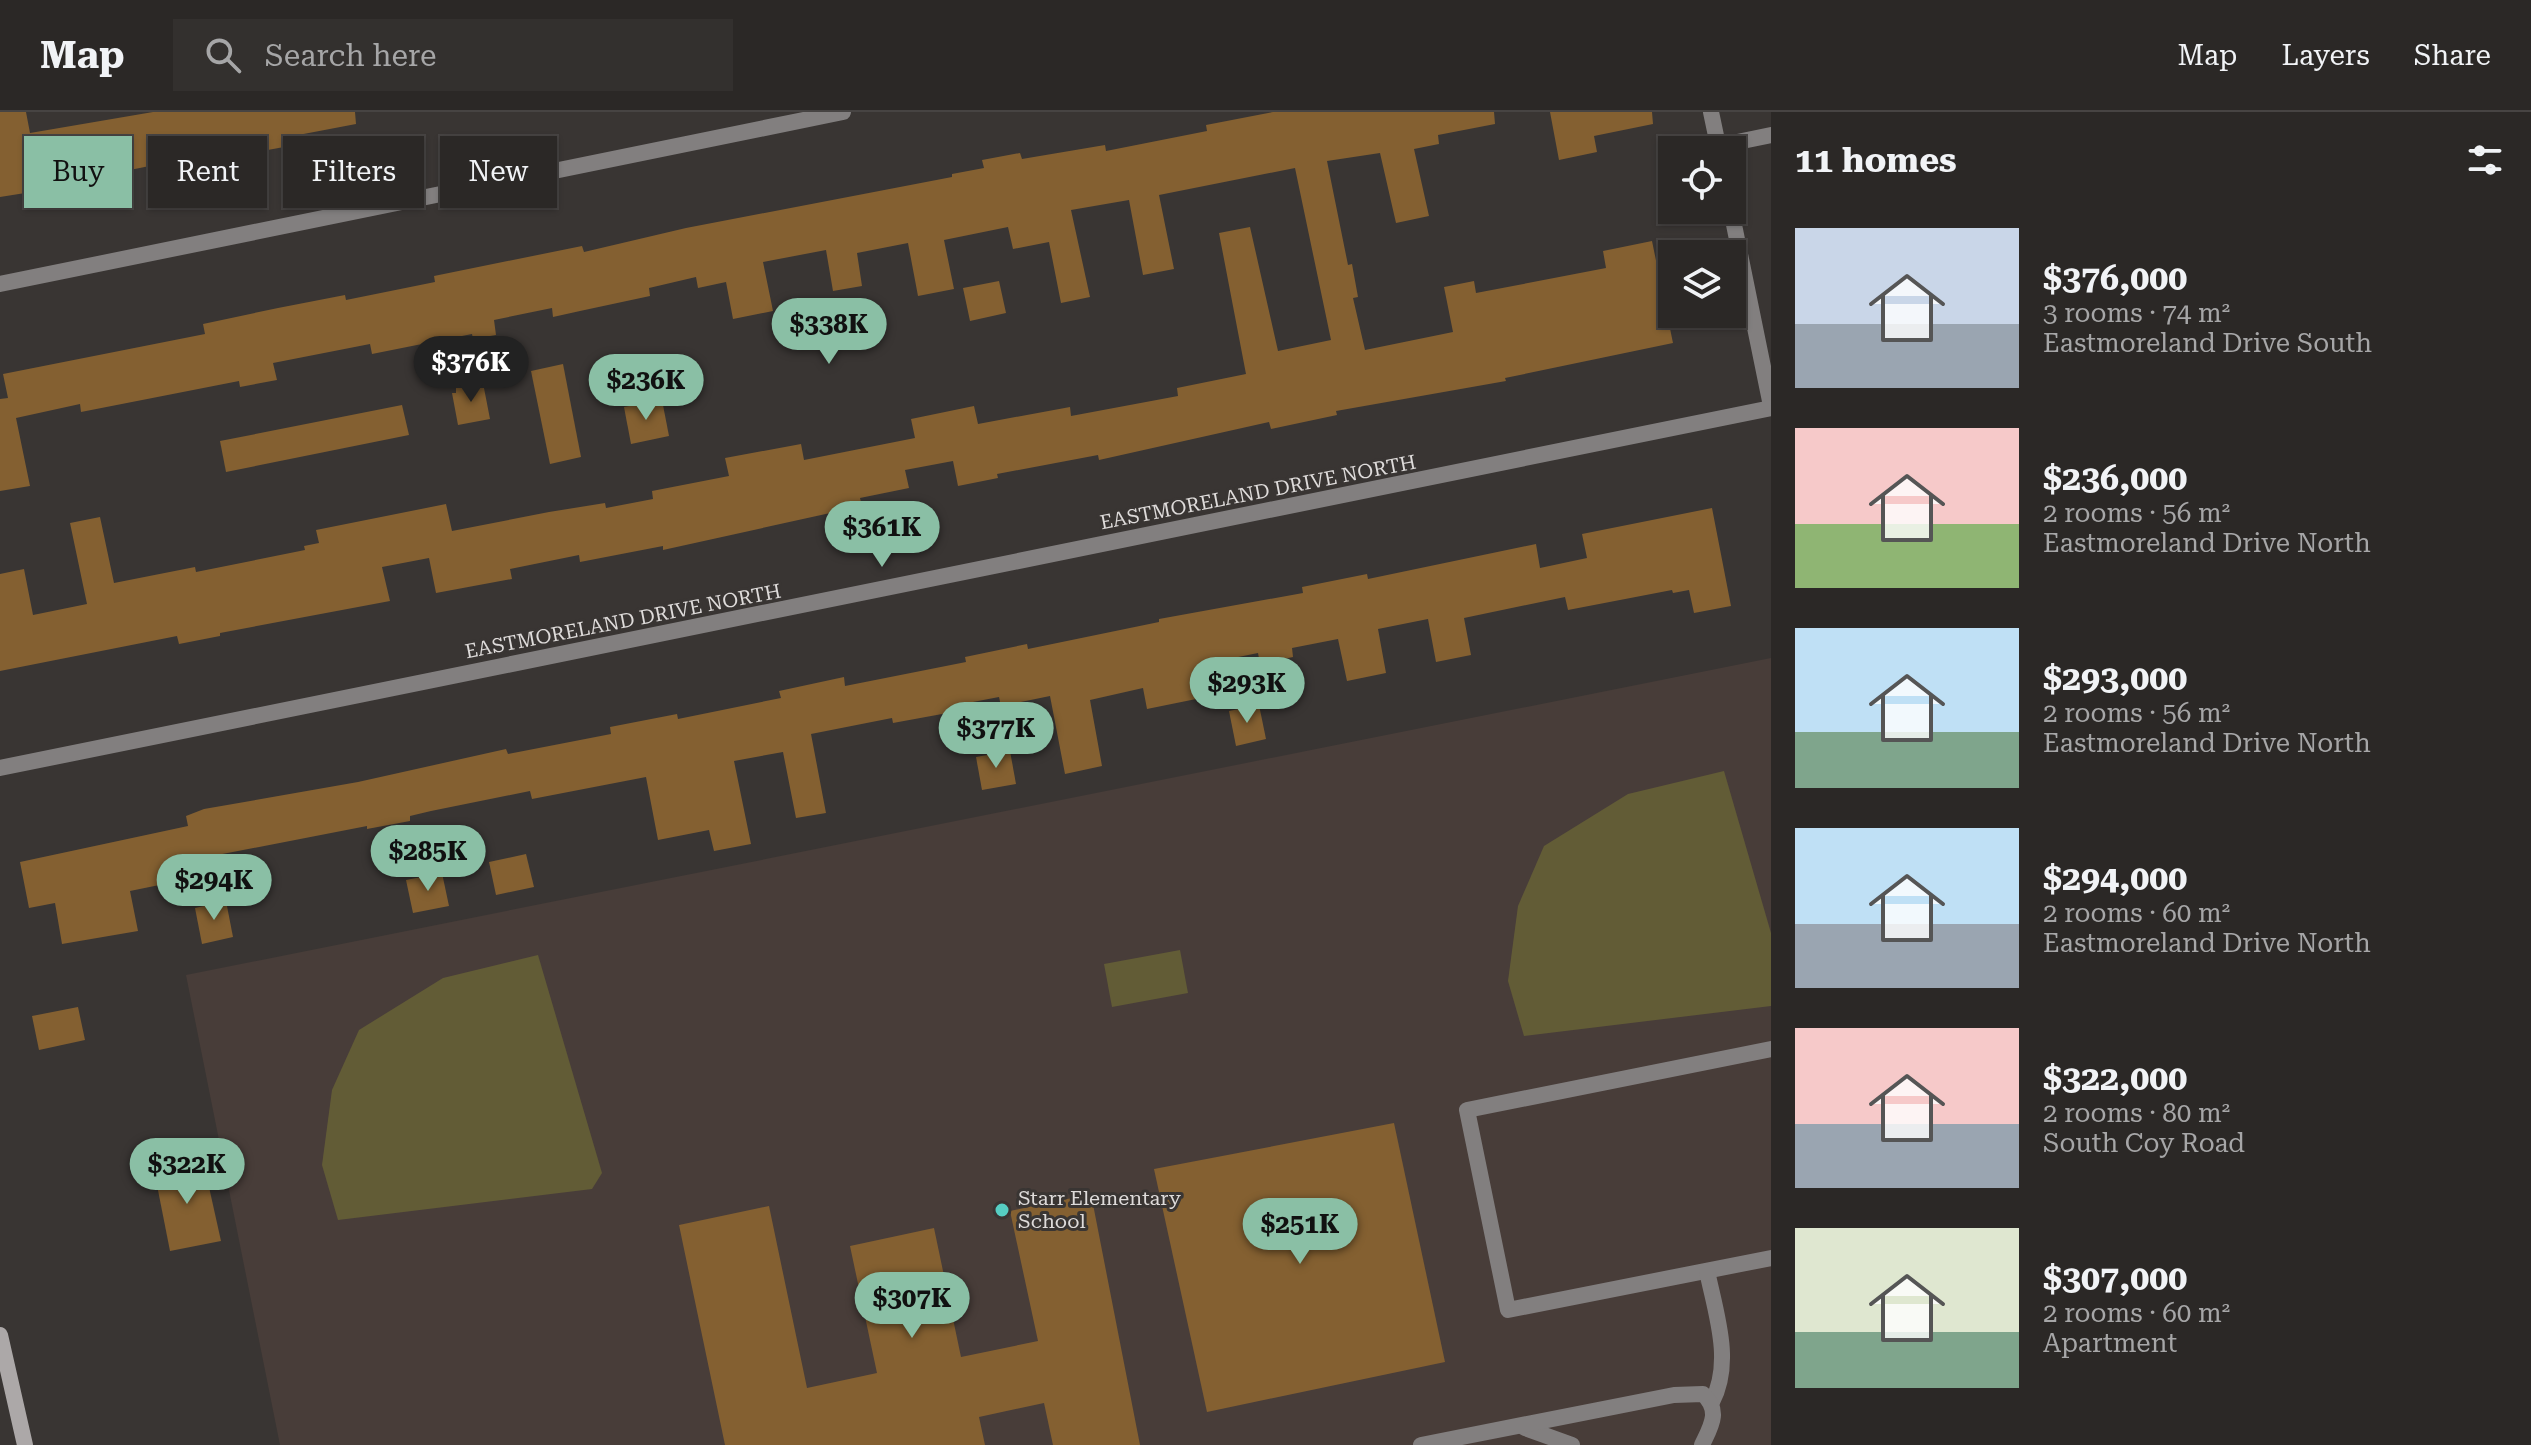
<!DOCTYPE html>
<html lang="en">
<head>
<meta charset="utf-8">
<style>
	body { margin:0; font-family:"Roboto Serif",serif; background:#33302e; color:#f1f3f6; height:100vh; display:flex; flex-direction:column; font-size:30px; white-space:nowrap }
	* { box-sizing:border-box; margin:0 }
	p { font-size:26px; color:#a6a6a7 }
	.icon { flex:none; width:44px; height:44px; fill:none; stroke:currentColor; stroke-width:2; stroke-linecap:round; stroke-linejoin:round }
	.map { position:relative; flex:1; overflow:hidden }
	.details { display:flex; flex-direction:column; background:#2b2826; width:760px }
	.details>* { flex:none }
	.guide { position:absolute; left:24px; top:24px; width:760px; height:72px; display:flex; gap:16px }
	.tools { position:absolute; left:1658px; top:24px; display:grid; gap:16px }
	.tools a { display:grid; place-items:center; width:88px; height:88px; border-radius:0px; background:#2b2826; box-shadow:0 2px 6px #0004,0 0 0 2px #474443; font-size:40px }
	.price { position:absolute; translate:-50% -68px; padding:0 18px; border-radius:28px; background:#8abfa5; color:#111; font-size:26px; line-height:52px; filter:drop-shadow(0 2px 4px #0008) }
	.price::after { content:''; position:absolute; left:50%; top:48px; width:24px; height:18px; margin-left:-12px; background:inherit; clip-path:polygon(0 0,100% 0,50% 100%) }
	.price.current { background:#222; color:#fff }
	ul { padding:0; list-style:none }
	li { display:flex; align-items:center; gap:24px; height:200px; padding:0 24px }
	li span { display:grid; place-items:center; flex:none; width:224px; height:160px; border-radius:0px; color:#555 }
	li>.icon { margin-inline-start:auto }
	span .icon { width:96px; height:96px; fill:#fffc; stroke-width:1 }
	li b { font-size:34px }
	h2 { display:flex; justify-content:space-between; align-items:center; height:96px; padding:0 24px; font-size:34px }
	.pill { padding:0 28px; border-radius:0px; background:#2b2826; box-shadow:0 2px 6px #0004,0 0 0 2px #474443; font-size:28px; line-height:72px }
	.pill.current { background:#8abfa5; color:#111 }
	header { display:flex; align-items:center; gap:48px; box-sizing:border-box; height:112px; padding:0 40px; background:#2b2826; border-bottom:2px solid #474443 }
	header strong { font-size:38px }
	nav { display:flex; gap:44px; margin-inline-start:auto; font-size:28px }
	.search { width:560px; height:72px; background:#33302e; display:flex; align-items:center; gap:20px; box-sizing:border-box; padding:0 28px; border-radius:0px; color:#a6a6a7; font-size:30px }
	main { display:flex; flex:1; min-height:0 }
	.map>svg:first-child { display:block }
	.built { fill:#483d39 }
	.green { fill:#625c36 }
	.building { fill:#846031 }
	.lines { fill:none; stroke-linecap:round; stroke-linejoin:round }
	.lane { stroke:#827f7f; stroke-width:16 }
	.street { stroke:#827f7f; stroke-width:16 }
	.secondary { stroke:#aca8a8; stroke-width:16 }
	.poi-dot { fill:#56cec3; stroke:#393533; stroke-width:3 }
	.labels { text-anchor:middle; stroke-width:6; stroke-linejoin:round; paint-order:stroke }
	.street-label { font-size:20px; fill:#dedbda; stroke:#393533 }
	.poi-label { font-size:20px; fill:#dedbda; stroke:#393533; text-anchor:start }
</style>
</head>
<body>
<header>
<strong>Map</strong>
<div class="search"><svg class="icon" aria-label="search" viewBox="0 0 24 24"><circle cx="10" cy="10" r="6"/><path d="M15 15l6 6"/></svg>Search here</div>
<nav><a>Map</a><a>Layers</a><a>Share</a></nav>
</header>
<main>
<div class="map">
<svg width="1771" height="1333" viewBox="0 0 1771 1333">
	<rect width="100%" height="100%" fill="#393533"/>
	<polygon class="built" points="1771,546 1771,1333 280,1333 186,863"/>
	<g class="green">
		<polygon points="1724,659 1771,821 1771,894 1524,924 1508,869 1518,794 1544,734 1628,682"/>
		<polygon points="1180,838 1188,881 1112,895 1104,852"/>
		<polygon points="538,843 602,1061 592,1077 338,1108 322,1053 332,978 359,918 443,866"/>
	</g>
	<g class="building">
		<polygon points="0,0 26,0 30,21 153,0 355,0 356,12 293,24 295,33 229,45 228,38 125,59 126,65 0,85"/>
		<polygon points="1273,0 1494,0 1495,12 1438,23 1439,32 1414,37 1429,104 1396,111 1380,41 1327,49 1348,153 1352,152 1358,185 1353,186 1365,238 1453,220 1444,175 1474,169 1476,181 1606,156 1603,139 1652,129 1673,231 1505,266 1506,269 1336,299 1337,303 1271,317 1269,310 1099,348 1098,343 997,362 998,366 958,374 953,349 905,358 909,376 860,386 862,394 663,438 663,434 580,450 579,443 510,457 512,467 436,481 429,446 382,455 390,489 220,521 220,524 179,532 177,524 0,559 0,462 24,457 33,503 87,492 70,411 100,405 114,471 195,455 196,460 305,438 304,434 319,431 316,418 446,392 452,419 549,400 605,391 606,396 653,387 652,379 729,364 725,346 801,332 804,348 915,326 911,307 974,294 978,312 1070,295 1071,304 1178,284 1177,276 1246,262 1219,121 1250,115 1278,239 1331,228 1295,56 1159,83 1174,157 1143,163 1129,88 1071,98 1090,185 1061,191 1049,130 1013,137 1008,115 944,128 954,177 918,184 908,131 857,141 862,174 833,179 826,138 763,150 773,199 733,207 726,170 698,176 696,165 649,176 650,184 580,199 553,205 552,196 494,208 496,223 473,227 472,222 372,242 370,232 273,251 277,268 240,275 239,269 81,300 80,292 16,306 30,374 0,379 0,287 8,286 3,262 205,222 203,212 278,196 345,183 346,188 435,170 434,164 582,134 584,140 686,116 952,65 952,62 984,56 982,48 1020,41 1022,47 1105,33 1106,39 1207,19 1206,13"/>
		<polygon points="1550,0 1652,0 1653,12 1594,24 1597,40 1559,48"/>
		<polygon points="999,169 1006,201 970,209 963,176"/>
		<polygon points="563,252 581,345 550,352 531,259"/>
		<polygon points="483,271 490,307 458,313 452,281 456,281 456,276"/>
		<polygon points="662,288 669,324 631,332 624,295"/>
		<polygon points="402,293 409,323 226,360 220,329"/>
		<polygon points="1712,396 1731,494 1694,501 1689,478 1673,481 1672,478 1568,498 1565,485 1464,506 1471,543 1436,550 1428,507 1378,517 1386,561 1347,569 1338,527 1292,536 1293,545 1260,552 1258,541 1199,553 1206,585 1147,597 1143,576 1090,588 1102,654 1065,662 1050,584 1001,594 999,585 952,594 953,600 893,611 892,606 811,622 826,701 796,706 783,640 734,649 751,732 714,739 709,718 658,728 646,665 532,687 530,679 431,699 410,704 410,709 367,717 367,714 176,751 179,769 130,779 138,819 62,832 55,791 29,796 20,750 188,714 186,704 204,697 358,670 506,637 508,642 611,622 610,615 677,602 678,607 781,586 779,579 844,565 845,574 966,550 965,545 1027,532 1028,537 1159,510 1159,507 1303,481 1302,475 1367,462 1368,467 1536,432 1540,456 1587,446 1582,422"/>
		<polygon points="1259,593 1266,627 1236,634 1229,599"/>
		<polygon points="1010,639 1016,672 982,678 976,645"/>
		<polygon points="526,742 534,775 496,783 489,750"/>
		<polygon points="442,761 449,794 413,801 406,768"/>
		<polygon points="226,789 233,825 202,832 195,796"/>
		<polygon points="78,895 85,928 39,938 32,904"/>
		<polygon points="1394,1011 1445,1250 1207,1300 1154,1057"/>
		<polygon points="203,1048 221,1129 170,1139 154,1058"/>
		<polygon points="1091,1082 1140,1333 1053,1333 1044,1291 979,1305 985,1333 725,1333 679,1113 769,1094 807,1276 877,1261 850,1134 934,1116 961,1245 1038,1229 1010,1099"/>
	</g>
	<g class="lines">
		<g class="lane">
			<polyline points="1771,937 1467,998 1508,1198 1771,1146"/>
			<path d="M 1707,1159 C 1716,1202 1733,1250 1712,1290"/>
			<polyline points="1525,1316 1572,1333"/>
			<path d="M 1421,1333 L 1674,1283 L 1703,1282 C 1721,1299 1711,1314 1702,1333"/>
		</g>
		<g class="street">
			<polyline points="1711,0 1719,38"/>
			<polyline points="1718,34 1771,23"/>
			<polyline points="1731,98 1771,294"/>
			<polyline points="0,172 843,0"/>
			<polyline points="0,656 1771,296"/>
		</g>
		<polyline class="secondary" points="0,1223 25,1333"/>
	</g>
	<circle class="poi-dot" cx="1002" cy="1098" r="8"/>
	<g class="labels">
		<g class="street-label">
			<text transform="translate(1258 380) rotate(-11)" y="7">EASTMORELAND DRIVE NORTH</text>
			<text transform="translate(623 509) rotate(-11)" y="7">EASTMORELAND DRIVE NORTH</text>
		</g>
		<g class="poi-label">
			<text x="1018" y="1093">Starr Elementary<tspan x="1018" dy="23">School</tspan></text>
		</g>
	</g>
</svg>
<div class="tools">
<a><svg class="icon" aria-label="locate" viewBox="0 0 24 24"><circle cx="12" cy="12" r="6"/><path d="M12 2v4M12 18v4M2 12h4M18 12h4"/></svg></a>
<a><svg class="icon" aria-label="layers" viewBox="0 0 24 24"><path d="M12 4l9 5-9 5-9-5zM3 14l9 5 9-5"/></svg></a>
</div>
<b class="price" style="left:829px;top:254px">$338K</b>
<b class="price current" style="left:471px;top:292px">$376K</b>
<b class="price" style="left:646px;top:310px">$236K</b>
<b class="price" style="left:882px;top:457px">$361K</b>
<b class="price" style="left:1247px;top:613px">$293K</b>
<b class="price" style="left:996px;top:658px">$377K</b>
<b class="price" style="left:428px;top:781px">$285K</b>
<b class="price" style="left:214px;top:810px">$294K</b>
<b class="price" style="left:187px;top:1094px">$322K</b>
<b class="price" style="left:1300px;top:1154px">$251K</b>
<b class="price" style="left:912px;top:1228px">$307K</b>
<div class="guide">
<a class="pill current">Buy</a>
<a class="pill">Rent</a>
<a class="pill">Filters</a>
<a class="pill">New</a>
</div>
</div>
<section class="details">
<h2>11 homes<svg class="icon" aria-label="filters" viewBox="0 0 24 24"><path d="M4 7h16M4 17h16"/><circle cx="9" cy="7" r="2"/><circle cx="15" cy="17" r="2"/></svg></h2>
<ul>
<li><span style="background:linear-gradient(#c9d6e8 60%,#9aa5b1 0)"><svg class="icon" aria-label="home" viewBox="0 0 24 24"><path d="M3 11l9-7 9 7M6 9v11h12V9"/></svg></span><div><b>$376,000</b><p>3 rooms · 74 m²</p><p>Eastmoreland Drive South</p></div></li>
<li><span style="background:linear-gradient(#f6c9c9 60%,#8fb573 0)"><svg class="icon" aria-label="home" viewBox="0 0 24 24"><path d="M3 11l9-7 9 7M6 9v11h12V9"/></svg></span><div><b>$236,000</b><p>2 rooms · 56 m²</p><p>Eastmoreland Drive North</p></div></li>
<li><span style="background:linear-gradient(#bfe0f5 65%,#7fa58c 0)"><svg class="icon" aria-label="home" viewBox="0 0 24 24"><path d="M3 11l9-7 9 7M6 9v11h12V9"/></svg></span><div><b>$293,000</b><p>2 rooms · 56 m²</p><p>Eastmoreland Drive North</p></div></li>
<li><span style="background:linear-gradient(#bfe0f5 60%,#9aa5b1 0)"><svg class="icon" aria-label="home" viewBox="0 0 24 24"><path d="M3 11l9-7 9 7M6 9v11h12V9"/></svg></span><div><b>$294,000</b><p>2 rooms · 60 m²</p><p>Eastmoreland Drive North</p></div></li>
<li><span style="background:linear-gradient(#f6c9c9 60%,#9aa5b1 0)"><svg class="icon" aria-label="home" viewBox="0 0 24 24"><path d="M3 11l9-7 9 7M6 9v11h12V9"/></svg></span><div><b>$322,000</b><p>2 rooms · 80 m²</p><p>South Coy Road</p></div></li>
<li><span style="background:linear-gradient(#dfe7d0 65%,#7fa58c 0)"><svg class="icon" aria-label="home" viewBox="0 0 24 24"><path d="M3 11l9-7 9 7M6 9v11h12V9"/></svg></span><div><b>$307,000</b><p>2 rooms · 60 m²</p><p>Apartment</p></div></li>
</ul>
</section>
</main>
</body>
</html>
